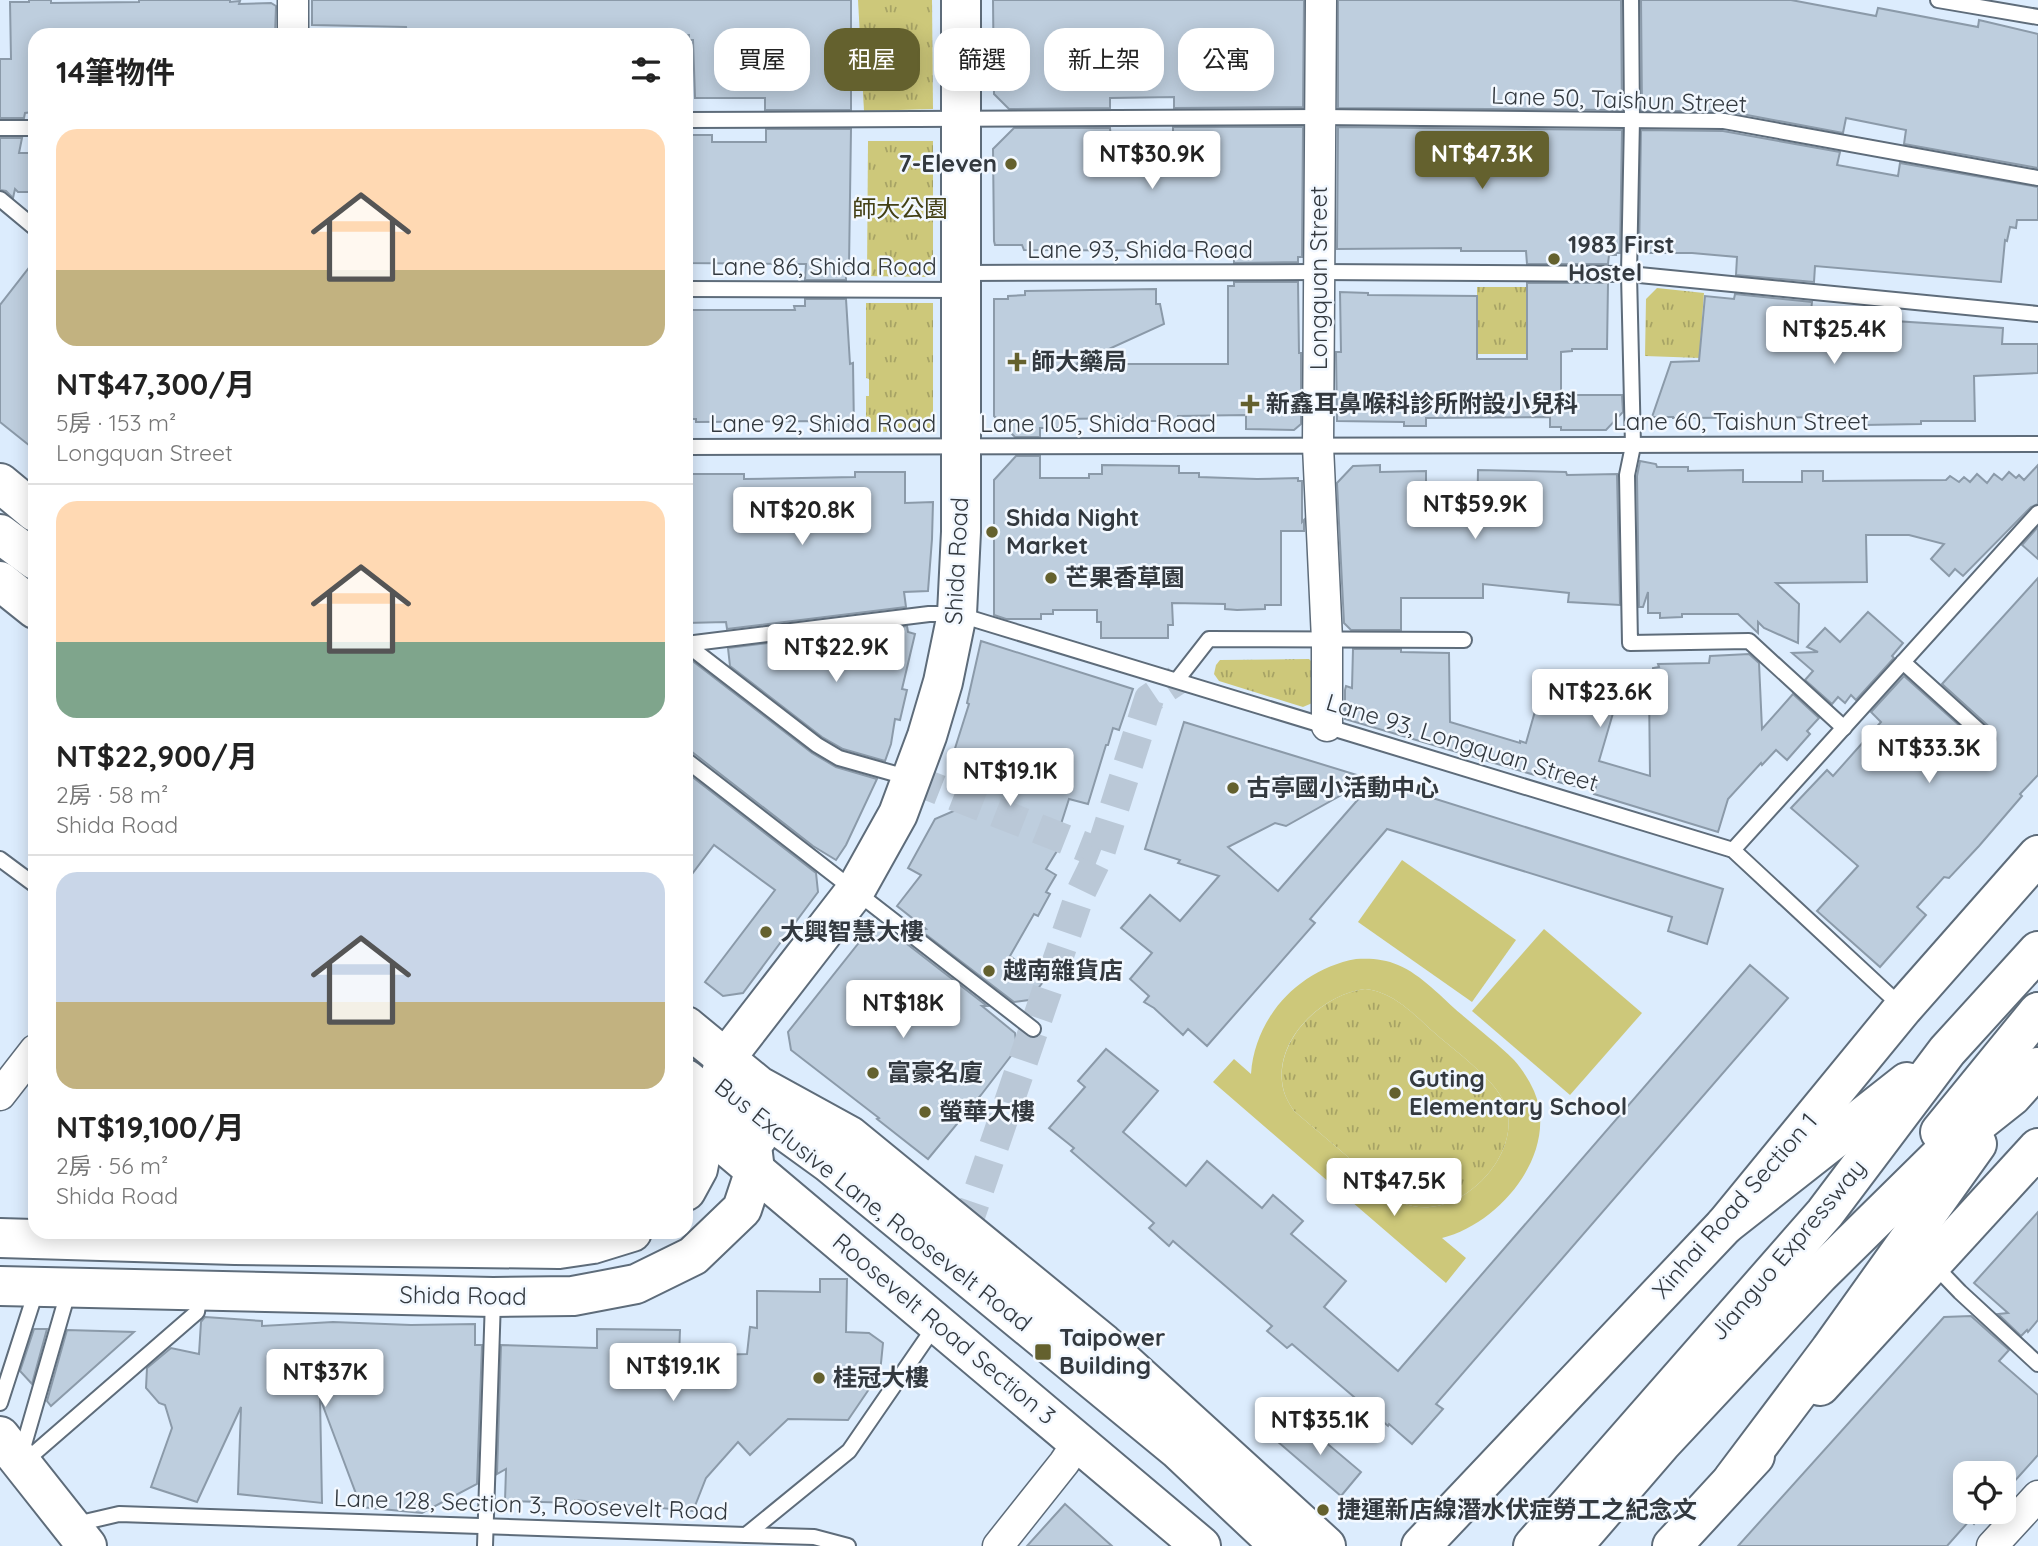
<!DOCTYPE html>
<html lang="zh-TW">
<head>
<meta charset="utf-8">
<style>
	body { margin:0; font-family:Quicksand,"Noto Sans TC",sans-serif; background:#f6f6f6; color:#222; height:100vh; display:flex; flex-direction:column; font-size:26px; white-space:nowrap }
	* { box-sizing:border-box; margin:0 }
	p { font-size:23px; color:#767676 }
	.icon { flex:none; width:38px; height:38px; fill:none; stroke:currentColor; stroke-width:2; stroke-linecap:round; stroke-linejoin:round }
	.map { position:relative; flex:1; overflow:hidden }
	.panel { position:absolute; left:28px; top:28px; width:665px; height:1211px; display:flex; flex-direction:column; background:#fff; border-radius:21px; box-shadow:0 4px 18px #0003 }
	.panel>* { flex:none }
	.hud { position:absolute; left:714px; top:28px; width:665px; height:63px; display:flex; gap:14px }
	.tools { position:absolute; left:1953px; top:1461px; display:grid; gap:14px }
	.tools a { display:grid; place-items:center; width:63px; height:63px; border-radius:14px; background:#fff; box-shadow:0 4px 18px #0003; font-size:35px }
	.price { position:absolute; translate:-50% -60px; padding:0 16px; border-radius:7px; background:#fff; color:#222; font-size:23px; line-height:46px; filter:drop-shadow(0 2px 4px #0008) }
	.price::after { content:''; position:absolute; left:50%; top:42px; width:21px; height:16px; margin-left:-10px; background:inherit; clip-path:polygon(0 0,100% 0,50% 100%) }
	.price.on { background:#64612e; color:#fff }
	ul { padding:0; list-style:none }
	li { display:grid; align-content:center; gap:14px; height:371px; padding:0 28px }
	li+li { border-top:2px solid #e0e0e0 }
	li span { display:grid; place-items:center; height:217px; border-radius:21px; color:#555 }
	li>.icon { margin-inline-start:auto }
	span .icon { width:126px; height:126px; fill:#fffc; stroke-width:1 }
	li b { font-size:30px }
	h2 { display:flex; justify-content:space-between; align-items:center; height:84px; padding:0 28px; font-size:30px }
	.tag { padding:0 24px; border-radius:21px; background:#fff; box-shadow:0 4px 18px #0003; font-size:24px; line-height:63px }
	.tag.on { background:#64612e; color:#fff }
	.map>svg:first-child { display:block }
	.grass { fill:url(#grass-tufts) }
	.pitch { fill:#cdc87a; fill-rule:evenodd }
	.building { fill:#becede; stroke:#8b9aa9; stroke-width:2 }
	.lines { fill:none; stroke-linecap:round; stroke-linejoin:round }
	.street-tunnel { stroke:#bac8d7; stroke-width:30; stroke-dasharray:30 15; stroke-linecap:butt }
	.lane-casing { stroke:#5e6c7a; stroke-width:18 }
	.street-casing { stroke:#5e6c7a; stroke-width:33 }
	.secondary-casing { stroke:#5e6c7a; stroke-width:42 }
	.primary-casing { stroke:#5e6c7a; stroke-width:42 }
	.highway-casing { stroke:#5e6c7a; stroke-width:42 }
	.lane { stroke:#fff; stroke-width:14 }
	.street { stroke:#fff; stroke-width:30 }
	.secondary { stroke:#fff; stroke-width:38 }
	.primary { stroke:#fff; stroke-width:38 }
	.highway { stroke:#fff; stroke-width:38 }
	.poi-dot { fill:#64612e; stroke:#f2f8ff; stroke-width:2.5 }
	.labels { text-anchor:middle; stroke-width:5; stroke-linejoin:round; paint-order:stroke }
	.street-label { font-size:24px; fill:#33393f; stroke:#f2f8ff }
	.poi-label { font-size:24px; font-weight:bold; fill:#33393f; stroke:#f2f8ff; text-anchor:start }
	.park-label { font-size:24px; fill:#434015; stroke:#f2f8ff }
</style>
</head>
<body>
<div class="map">
<svg width="2038" height="1546" viewBox="0 0 2038 1546">
	<defs>
		<pattern id="grass-tufts" width="24" height="20" patternUnits="userSpaceOnUse" patternTransform="scale(1.75)"><rect width="24" height="20" fill="#cdc87a"/><path d="M3 7l-1-3M5 7V3M7 7l1-3M15 17l-1-3M17 17v-4M19 17l1-3" fill="none" stroke="#a7a365"/></pattern>
	</defs>
	<rect width="100%" height="100%" fill="#dcecfd"/>
	<g class="grass">
		<polygon points="858,0 932,0 933,109 864,111"/>
		<polygon points="868,141 933,141 933,277 867,276"/>
		<rect x="1477" y="287" width="49" height="67"/>
		<polygon points="1657,288 1704,293 1700,345 1701,358 1645,356 1646,299"/>
		<polygon points="866,303 933,303 933,431 866,432 866,396 869,396 869,379 866,378"/>
		<polygon points="1309,659 1321,671 1317,701 1303,707 1219,681 1214,674 1216,665 1220,660"/>
		<path d="M 1365,989 C 1395,992 1415,1016 1436,1034 C 1457,1053 1498,1081 1506,1107 C 1523,1159 1452,1227 1401,1202 L 1294,1111 C 1288,1102 1283,1093 1282,1081 C 1278,1036 1324,994 1365,989 Z"/>
	</g>
	<g class="pitch">
		<polygon points="1402,860 1516,940 1472,1002 1358,922"/>
		<polygon points="1544,929 1642,1013 1570,1095 1472,1011"/>
		<path d="M 1356,959 C 1370,958 1385,959 1398,965 C 1422,975 1442,998 1461,1014 C 1479,1030 1498,1044 1514,1060 C 1522,1069 1529,1080 1534,1091 C 1560,1152 1500,1224 1442,1238 L 1466,1258 L 1446,1283 L 1213,1082 L 1234,1059 L 1251,1074 C 1255,1016 1300,969 1356,959 ZM 1365,989 C 1395,992 1415,1016 1436,1034 C 1457,1053 1498,1081 1506,1107 C 1523,1159 1452,1227 1401,1202 L 1294,1111 C 1288,1102 1283,1093 1282,1082 C 1277,1036 1324,994 1365,989 Z"/>
	</g>
	<g class="building">
		<polygon points="29,0 51,0 51,3 139,2 139,0 230,0 230,2 240,1 239,4 271,3 276,6 275,35 35,35 35,52 33,52 33,112 25,113 24,118 0,118 0,59 11,59 10,2 29,2"/>
		<polygon points="312,0 851,0 851,110 765,110 765,98 695,98 693,40 689,40 689,35 412,35 412,33 407,33 406,27 312,25"/>
		<polygon points="993,0 1304,0 1303,107 1174,108 1174,97 1110,98 1110,108 1009,109 994,94"/>
		<polygon points="1338,0 1621,0 1622,110 1338,108"/>
		<polygon points="1641,0 1791,0 1876,16 1878,8 1978,27 1979,20 2038,34 2038,168 1904,144 1906,130 1846,118 1843,133 1726,111 1642,111"/>
		<polygon points="1173,127 1303,127 1302,257 1298,257 1298,262 1234,263 1234,251 1024,250 1022,245 995,245 994,241 993,149 1014,128 1110,128 1111,139 1173,139"/>
		<polygon points="1338,127 1622,130 1620,253 1616,253 1616,255 1609,255 1608,264 1527,264 1526,251 1461,251 1461,248 1337,249"/>
		<polygon points="766,129 851,129 849,266 846,266 846,280 805,280 806,264 686,263 686,140 690,140 690,135 712,135 712,142 766,142"/>
		<polygon points="1641,130 1723,131 1840,152 1837,165 1898,176 1900,163 2038,187 2038,220 2017,220 2016,228 2010,227 2007,241 2005,240 2001,282 1815,266 1814,282 1736,275 1737,257 1692,253 1639,253"/>
		<polygon points="0,138 22,138 19,153 35,153 35,192 18,192 15,189 13,198 6,191 0,190"/>
		<polygon points="35,260 35,450 0,422 0,305"/>
		<polygon points="1234,282 1298,282 1299,353 1301,353 1301,424 1294,430 1246,429 1246,415 1178,416 1178,421 1136,421 1136,418 1061,419 1061,428 1040,428 1040,437 1015,437 994,416 994,299 1008,299 1008,296 1025,295 1025,291 1156,289 1156,304 1160,304 1164,324 1076,364 1228,364 1228,286 1234,286"/>
		<polygon points="1527,283 1608,283 1607,349 1572,349 1572,351 1561,352 1561,395 1622,395 1623,412 1606,430 1561,430 1561,427 1550,427 1550,417 1426,418 1426,426 1404,426 1404,422 1337,421 1336,352 1341,352 1340,292 1368,293 1368,295 1477,296 1477,359 1527,359"/>
		<polygon points="1735,294 1812,302 1811,311 1853,315 1854,312 1880,313 1879,320 2003,328 2002,344 2038,344 2038,373 1974,376 1975,421 1921,421 1921,424 1864,425 1863,417 1673,418 1673,417 1652,417 1671,362 1699,361 1705,296 1734,299"/>
		<polygon points="805,299 846,299 850,364 853,363 854,430 822,430 822,421 696,422 696,419 686,419 686,310 795,310 794,306 805,306"/>
		<polygon points="1016,456 1040,456 1040,478 1089,478 1089,474 1102,474 1102,465 1179,466 1179,473 1199,473 1199,477 1257,479 1298,478 1298,481 1302,481 1302,522 1304,520 1304,531 1281,531 1281,605 1265,605 1265,609 1237,610 1225,609 1225,604 1172,603 1173,625 1168,625 1168,638 1101,638 1101,622 1097,622 1097,610 1053,610 1053,614 1041,614 1041,619 1006,619 994,615 994,480"/>
		<polygon points="1640,461 1656,464 1657,467 1688,467 1688,471 1743,470 1743,482 1802,482 1802,471 1823,471 1823,481 1946,480 1950,476 1959,482 1964,477 1970,482 1977,474 1987,483 1994,474 2002,480 2009,472 2016,478 2019,475 2024,480 2038,465 2038,504 2031,507 1963,576 1955,569 1949,576 1931,559 1944,544 1909,535 1866,535 1867,582 1776,583 1799,604 1798,643 1764,628 1758,622 1758,633 1738,614 1682,614 1682,617 1660,618 1660,613 1648,613 1648,592 1643,607 1639,607 1637,476"/>
		<polygon points="1380,465 1380,472 1426,471 1426,526 1477,526 1478,470 1566,472 1567,475 1617,474 1620,605 1568,602 1569,593 1483,584 1483,598 1401,598 1401,630 1351,630 1344,623 1337,483 1353,466"/>
		<polygon points="855,472 905,472 905,503 933,502 932,539 928,591 904,592 906,607 727,629 726,622 686,623 686,474 744,474 744,479 855,477"/>
		<polygon points="2038,527 2038,559 2022,545"/>
		<polygon points="2038,578 2038,775 2020,794 2022,796 1979,846 1949,878 1944,877 1917,907 1926,915 1880,967 1817,911 1858,866 1791,808 1827,770 1833,776 1881,722 1871,712 1904,676 1981,745 1986,747 1994,745 1996,739 1994,731 1942,684"/>
		<polygon points="1868,612 1903,643 1892,656 1894,658 1856,700 1851,695 1845,703 1838,697 1832,704 1805,680 1813,671 1792,653 1818,652 1807,647 1825,628 1840,642"/>
		<polygon points="907,626 908,632 915,634 902,689 907,690 900,720 895,719 891,744 885,761 843,749 822,737 730,666 728,648"/>
		<polygon points="981,641 1133,689 1119,730 1113,728 1108,745 1106,745 1088,804 1069,799 1055,843 1060,846 1046,869 1056,875 1046,892 1050,894 1038,916 1034,914 1010,956 1043,982 1029,1000 1014,1002 920,930 926,929 897,906 921,875 908,868 935,819 956,810 970,767 951,761 969,704 967,703"/>
		<polygon points="1353,649 1401,649 1401,652 1449,653 1450,722 1520,743 1520,741 1526,743 1543,683 1616,703 1599,761 1650,776 1649,688 1653,684 1653,668 1659,667 1658,664 1709,663 1710,656 1749,654 1759,663 1762,729 1793,694 1819,718 1807,731 1810,734 1787,760 1776,750 1762,765 1761,763 1728,799 1718,832 1594,794 1596,787 1572,786 1345,719 1345,690 1346,686 1352,688"/>
		<polygon points="686,656 812,753 836,767 877,779 846,845 836,860 813,846 692,752 686,751"/>
		<polygon points="1184,722 1370,779 1286,826 1275,823 1228,847 1278,891 1375,780 1723,889 1707,944 1668,931 1672,917 1387,829 1310,919 1315,923 1207,1046 1188,1029 1183,1035 1154,1008 1144,1002 1149,996 1130,979 1152,953 1121,928 1150,895 1180,921 1219,876 1178,863 1180,860 1145,849"/>
		<polygon points="686,772 816,873 818,892 743,993 723,996 705,982 775,890 714,845 686,882"/>
		<polygon points="869,930 889,930 987,1006 982,1006 1015,1033 1017,1048 981,1095 928,1159 877,1119 879,1118 791,1050 788,1032"/>
		<polygon points="1750,965 1788,998 1436,1404 1443,1409 1412,1444 1389,1424 1388,1426 1292,1344 1287,1348 1267,1331 1272,1326 1173,1241 1169,1246 1149,1228 1154,1223 1071,1151 1074,1148 1049,1128 1085,1087 1078,1081 1106,1049 1158,1091 1123,1132 1186,1186 1207,1161 1262,1208 1273,1195 1303,1221 1291,1234 1346,1281 1324,1307 1398,1371"/>
		<polygon points="2038,1212 2038,1320 2028,1332 2027,1330 2021,1336 1998,1314 2008,1313 1974,1283"/>
		<polygon points="820,1279 847,1279 846,1332 869,1333 883,1343 880,1373 848,1420 788,1419 750,1455 738,1442 706,1478 693,1511 575,1500 574,1503 505,1501 506,1469 497,1474 501,1345 597,1348 597,1329 680,1330 679,1356 747,1354 750,1327 757,1328 757,1291 820,1292"/>
		<polygon points="1971,1316 2009,1350 1999,1361 2038,1395 2038,1455 2004,1493 2004,1474 1965,1474 1965,1512 1984,1512 1974,1524 1970,1520 1947,1546 1738,1546 1944,1317"/>
		<polygon points="205,1317 262,1321 262,1326 333,1322 411,1325 475,1324 475,1345 482,1345 477,1484 422,1513 361,1507 320,1398 322,1503 238,1494 241,1407 197,1502 151,1487 172,1428 165,1405 159,1403 146,1388 147,1368 171,1348 199,1354 201,1322"/>
		<polygon points="34,1329 47,1329 32,1384 20,1371"/>
		<polygon points="67,1330 134,1332 51,1406 47,1401"/>
		<polygon points="1298,1419 1361,1472 1341,1496 1278,1442"/>
		<polygon points="1065,1504 1112,1546 1027,1546"/>
	</g>
	<g class="lines">
		<g class="street-tunnel">
			<polyline points="912,779 1100,853"/>
			<polyline points="965,1231 1080,894 1100,853 1149,699 1177,680"/>
		</g>
		<g class="lane-casing">
			<g id="lane">
				<polyline points="1631,0 1632,119 1629,274 1633,446 1627,475 1630,643 1749,641 1844,728"/>
				<polyline points="1938,0 2038,17"/>
				<polyline points="686,120 1320,117 1724,121 2038,178"/>
				<polyline points="0,128 35,128"/>
				<polyline points="0,199 35,228"/>
				<polyline points="963,273 1319,272 1629,274 2038,314"/>
				<polyline points="686,289 961,290"/>
				<polyline points="686,447 2038,444"/>
				<polyline points="686,644 929,614 957,614 983,622 1733,850 1902,1007"/>
				<polyline points="686,644 817,745 839,758 910,778"/>
				<polyline points="1903,662 1987,738"/>
				<polyline points="1177,680 1209,639 1464,640"/>
				<polyline points="686,760 1033,1029"/>
				<polyline points="1733,850 2038,513"/>
				<polyline points="0,859 35,885"/>
				<polyline points="1934,1265 1960,1292 2038,1364"/>
				<polyline points="0,1403 37,1288"/>
				<polyline points="21,1455 69,1289"/>
				<polyline points="23,1463 197,1312 200,1293"/>
				<polyline points="76,1524 119,1514 746,1535 849,1451 935,1326"/>
				<polyline points="746,1535 814,1537 848,1546"/>
				<polyline points="485,1546 493,1299"/>
			</g>
		</g>
		<g class="street-casing">
			<g id="street">
				<polyline points="1321,0 1318,446 1327,640 1327,726"/>
				<polyline points="293,35 293,0"/>
				<polyline points="0,1095 35,1050"/>
				<polyline points="998,1546 1064,1463 1078,1442"/>
				<polyline points="1992,1546 2038,1496"/>
			</g>
		</g>
		<g class="secondary-casing">
			<g id="secondary">
				<polyline points="686,1191 698,1169 706,1128 725,1059 855,891 898,814 927,736 943,682 957,614 961,532 961,0"/>
				<polyline points="0,1238 235,1245 559,1249 593,1244 632,1232"/>
				<polyline points="0,1286 493,1297 573,1296 636,1284 693,1256 742,1209 755,1170 751,1138"/>
				<polyline points="1820,1386 2038,1148"/>
				<polyline points="0,1436 87,1546"/>
				<polyline points="1421,1546 1725,1225 1903,1008 2038,855"/>
				<polyline points="1672,1546 1755,1456"/>
			</g>
		</g>
		<g class="primary-casing">
			<g id="primary">
				<polyline points="0,483 35,512"/>
				<polyline points="0,534 35,560"/>
				<polyline points="0,581 35,609"/>
				<polyline points="686,1026 759,1086 850,1136 1103,1343 1326,1546"/>
				<polyline points="686,1079 758,1137"/>
				<polyline points="743,1101 829,1163 1177,1449 1280,1546"/>
				<polyline points="694,1119 1201,1546"/>
			</g>
		</g>
		<g class="highway-casing">
			<g id="highway">
				<polyline points="1940,1132 2038,1012"/>
				<polyline points="1725,1225 1907,1082"/>
				<polyline points="1733,1479 1830,1350 1977,1144"/>
				<polyline points="1533,1546 1825,1213 1947,1051 2038,951"/>
				<polyline points="1573,1546 1661,1444 1819,1275 1954,1142 2012,1096 2038,1067"/>
			</g>
		</g>
		<use href="#lane" class="lane"/>
		<use href="#street" class="street"/>
		<use href="#secondary" class="secondary"/>
		<use href="#primary" class="primary"/>
		<use href="#highway" class="highway"/>
	</g>
	<g class="poi-dot">
		<circle cx="1011" cy="164" r="7"/>
		<circle cx="1554" cy="259" r="7"/>
		<path d="M1013.5 351.5h7v7h7v7h-7v7h-7v-7h-7v-7h7z"/>
		<path d="M1246.5 393.5h7v7h7v7h-7v7h-7v-7h-7v-7h7z"/>
		<circle cx="992" cy="532" r="7"/>
		<circle cx="1051" cy="578" r="7"/>
		<circle cx="1233" cy="788" r="7"/>
		<circle cx="766" cy="932" r="7"/>
		<circle cx="989" cy="971" r="7"/>
		<circle cx="873" cy="1073" r="7"/>
		<circle cx="1395" cy="1093" r="7"/>
		<circle cx="925" cy="1112" r="7"/>
		<rect x="1034" y="1343" width="18" height="18" rx="3.5"/>
		<circle cx="819" cy="1378" r="7"/>
		<circle cx="1323" cy="1510" r="7"/>
	</g>
	<g class="labels">
		<g class="street-label">
			<text transform="translate(1619 100) rotate(2)" y="8">Lane 50, Taishun Street</text>
			<text x="1140" y="258">Lane 93, Shida Road</text>
			<text x="824" y="275">Lane 86, Shida Road</text>
			<text transform="translate(1319 278) rotate(-90)" y="8">Longquan Street</text>
			<text x="1741" y="430">Lane 60, Taishun Street</text>
			<text x="823" y="432">Lane 92, Shida Road</text>
			<text x="1098" y="432">Lane 105, Shida Road</text>
			<text transform="translate(957 561) rotate(-87)" y="8">Shida Road</text>
			<text transform="translate(1462 743) rotate(17)" y="8">Lane 93, Longquan Street</text>
			<text transform="translate(873 1205) rotate(38)" y="8">Bus Exclusive Lane, Roosevelt Road</text>
			<text transform="translate(1735 1206) rotate(-49)" y="8">Xinhai Road Section 1</text>
			<text transform="translate(1788 1250) rotate(-50)" y="8">Jianguo Expressway</text>
			<text transform="translate(463 1296) rotate(1)" y="8">Shida Road</text>
			<text transform="translate(944 1329) rotate(40)" y="8">Roosevelt Road Section 3</text>
			<text transform="translate(531 1505) rotate(2)" y="8">Lane 128, Section 3, Roosevelt Road</text>
		</g>
		<g class="poi-label">
			<text x="997" y="172" text-anchor="end">7-Eleven</text>
			<text x="1568" y="253">1983 First<tspan x="1568" dy="28">Hostel</tspan></text>
			<text x="1031" y="370">師大藥局</text>
			<text x="1266" y="412">新鑫耳鼻喉科診所附設小兒科</text>
			<text x="1006" y="526">Shida Night<tspan x="1006" dy="28">Market</tspan></text>
			<text x="1065" y="586">芒果香草園</text>
			<text x="1247" y="796">古亭國小活動中心</text>
			<text x="780" y="940">大興智慧大樓</text>
			<text x="1003" y="979">越南雜貨店</text>
			<text x="887" y="1081">富豪名廈</text>
			<text x="1409" y="1087">Guting<tspan x="1409" dy="28">Elementary School</tspan></text>
			<text x="939" y="1120">螢華大樓</text>
			<text x="1059" y="1346">Taipower<tspan x="1059" dy="28">Building</tspan></text>
			<text x="833" y="1386">桂冠大樓</text>
			<text x="1337" y="1518">捷運新店線潛水伏症勞工之紀念文</text>
		</g>
		<g class="park-label">
			<text x="900" y="217">師大公園</text>
		</g>
	</g>
</svg>
<div class="tools">
<a><svg class="icon" aria-label="locate" viewBox="0 0 24 24"><circle cx="12" cy="12" r="6"/><path d="M12 2v4M12 18v4M2 12h4M18 12h4"/></svg></a>
</div>
<b class="price" style="left:1152px;top:191px">NT$30.9K</b>
<b class="price on" style="left:1482px;top:191px">NT$47.3K</b>
<b class="price" style="left:1834px;top:366px">NT$25.4K</b>
<b class="price" style="left:1475px;top:541px">NT$59.9K</b>
<b class="price" style="left:802px;top:547px">NT$20.8K</b>
<b class="price" style="left:836px;top:684px">NT$22.9K</b>
<b class="price" style="left:1600px;top:729px">NT$23.6K</b>
<b class="price" style="left:1929px;top:785px">NT$33.3K</b>
<b class="price" style="left:1010px;top:808px">NT$19.1K</b>
<b class="price" style="left:903px;top:1040px">NT$18K</b>
<b class="price" style="left:1394px;top:1218px">NT$47.5K</b>
<b class="price" style="left:673px;top:1403px">NT$19.1K</b>
<b class="price" style="left:325px;top:1409px">NT$37K</b>
<b class="price" style="left:1320px;top:1457px">NT$35.1K</b>
<div class="hud">
<a class="tag">買屋</a>
<a class="tag on">租屋</a>
<a class="tag">篩選</a>
<a class="tag">新上架</a>
<a class="tag">公寓</a>
</div>
<section class="panel">
<h2>14筆物件<svg class="icon" aria-label="filters" viewBox="0 0 24 24"><path d="M4 7h16M4 17h16"/><circle cx="9" cy="7" r="2"/><circle cx="15" cy="17" r="2"/></svg></h2>
<ul>
<li><span style="background:linear-gradient(#ffd9b3 65%,#c2b280 0)"><svg class="icon" aria-label="home" viewBox="0 0 24 24"><path d="M3 11l9-7 9 7M6 9v11h12V9"/></svg></span><div><b>NT$47,300/月</b><p>5房 · 153 m²</p><p>Longquan Street</p></div></li>
<li><span style="background:linear-gradient(#ffd9b3 65%,#7fa58c 0)"><svg class="icon" aria-label="home" viewBox="0 0 24 24"><path d="M3 11l9-7 9 7M6 9v11h12V9"/></svg></span><div><b>NT$22,900/月</b><p>2房 · 58 m²</p><p>Shida Road</p></div></li>
<li><span style="background:linear-gradient(#c9d6e8 60%,#c2b280 0)"><svg class="icon" aria-label="home" viewBox="0 0 24 24"><path d="M3 11l9-7 9 7M6 9v11h12V9"/></svg></span><div><b>NT$19,100/月</b><p>2房 · 56 m²</p><p>Shida Road</p></div></li>
</ul>
</section>
</div>
</body>
</html>
